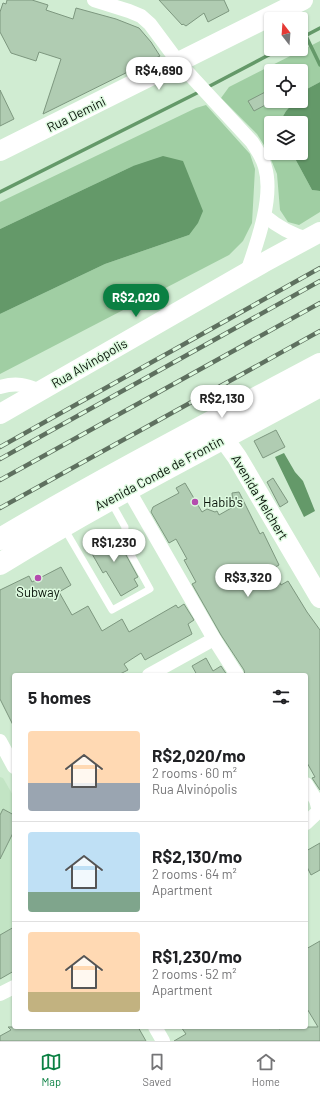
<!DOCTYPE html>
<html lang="en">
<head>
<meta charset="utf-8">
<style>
	body { margin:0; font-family:Barlow,sans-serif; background:#f2f2f2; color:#202124; height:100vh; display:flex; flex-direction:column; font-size:15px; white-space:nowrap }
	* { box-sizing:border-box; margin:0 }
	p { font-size:13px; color:#757577 }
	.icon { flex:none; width:22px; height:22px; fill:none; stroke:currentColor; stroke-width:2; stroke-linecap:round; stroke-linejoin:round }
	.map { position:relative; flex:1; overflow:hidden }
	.side { position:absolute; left:12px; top:673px; width:296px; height:356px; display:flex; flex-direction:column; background:#fff; border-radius:4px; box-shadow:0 1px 3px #0004 }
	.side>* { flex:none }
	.needle { width:26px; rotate:343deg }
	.fabs { position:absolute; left:264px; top:12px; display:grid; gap:8px }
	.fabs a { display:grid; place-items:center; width:44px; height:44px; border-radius:4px; background:#fff; box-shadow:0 1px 3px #0004; font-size:20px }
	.price { position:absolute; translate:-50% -34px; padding:0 9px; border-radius:14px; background:#fff; color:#222; font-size:13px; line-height:26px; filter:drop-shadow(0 1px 2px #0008) }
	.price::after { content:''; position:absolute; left:50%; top:24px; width:12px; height:9px; margin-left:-6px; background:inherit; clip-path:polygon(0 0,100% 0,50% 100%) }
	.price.active { background:#0b8043; color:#fff }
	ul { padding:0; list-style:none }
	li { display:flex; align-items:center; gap:12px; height:100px; padding:0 16px }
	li+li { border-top:1px solid #e0e0e0 }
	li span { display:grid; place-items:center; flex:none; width:112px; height:80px; border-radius:4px; color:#555 }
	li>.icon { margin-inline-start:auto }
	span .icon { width:48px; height:48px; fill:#fffc; stroke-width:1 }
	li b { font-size:17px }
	h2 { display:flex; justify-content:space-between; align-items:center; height:48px; padding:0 16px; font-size:17px }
	.tab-bar { display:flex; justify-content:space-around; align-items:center; height:56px; border-top:1px solid #e0e0e0; background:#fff; font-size:11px; color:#757577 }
	.tab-bar a { display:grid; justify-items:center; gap:2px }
	.tab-bar .active { color:#0b8043 }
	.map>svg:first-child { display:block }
	.built { fill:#c2e4c4 }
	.green { fill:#a0cea3 }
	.water { fill:#649969 }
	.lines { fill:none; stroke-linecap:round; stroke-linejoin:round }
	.stream { stroke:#649969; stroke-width:3.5 }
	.building { fill:#b0ccb2; stroke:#7d977f }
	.lane { stroke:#fff; stroke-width:7 }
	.street { stroke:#fff; stroke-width:14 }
	.secondary { stroke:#fff; stroke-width:20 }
	.highway { stroke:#fff; stroke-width:22 }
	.rail-casing { stroke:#5e705f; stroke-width:4.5 }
	.rail { stroke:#ddfadf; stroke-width:3; stroke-dasharray:9; stroke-linecap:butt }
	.poi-dot { fill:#b44bae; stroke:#ddfadf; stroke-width:1.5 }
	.labels { text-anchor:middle; stroke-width:3; stroke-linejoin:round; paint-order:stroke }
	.street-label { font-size:13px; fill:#081209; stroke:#ddfadf }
	.poi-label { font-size:13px; fill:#081209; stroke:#ddfadf; text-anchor:start }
</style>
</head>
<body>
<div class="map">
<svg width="320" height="1041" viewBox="0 0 320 1041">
	<rect width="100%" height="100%" fill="#d0ecd2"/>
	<polygon class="built" points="0,777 3,778 14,797 14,927 0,935"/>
	<g class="green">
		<polygon points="320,41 320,82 305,90 301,94 301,71 271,71 271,101 295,101 286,111 279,123 271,123 271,153 292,153 312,190 320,191 320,212 299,225 288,222 280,210 277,174 267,150 257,134 221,98 229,87"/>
		<polygon points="206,105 250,154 255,169 252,223 243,241 229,255 0,374 0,314 105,264 189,235 133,166 0,229 0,202 196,108"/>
	</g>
	<g class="water">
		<polygon points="320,82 320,191 312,190 292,153 301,153 301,123 279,123 286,111 295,101 301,101 301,94 305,90"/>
		<polygon points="163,156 183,161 203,211 198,223 189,235 105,264 0,314 0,229 133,166"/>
		<polygon points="284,453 295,472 303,481 315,511 304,517 275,457"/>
	</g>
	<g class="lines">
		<g class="stream">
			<polyline points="306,36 320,65"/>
			<polyline points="301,38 320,28"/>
			<polyline points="206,88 280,49"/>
			<polyline points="0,192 201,91"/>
		</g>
	</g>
	<g class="building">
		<polygon points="7,0 32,0 48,5 46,10 73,19 76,8 116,19 139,28 151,42 160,56 43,114 61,59 39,52 36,61 11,53 0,32 0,12 3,3 6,4"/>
		<polygon points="159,0 224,0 229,11 208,22 204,13 186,26 183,24 182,25"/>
		<polygon points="271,89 271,102 254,111 248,101"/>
		<polygon points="0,90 14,119 0,126"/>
		<polygon points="276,430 285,447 263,458 254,441"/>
		<polygon points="273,478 288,502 280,507 267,482"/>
		<polygon points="185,483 202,512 207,509 215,512 217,511 219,515 233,507 232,493 239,492 260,534 263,532 279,565 272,569 281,585 288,581 307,612 320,630 320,790 312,778 315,777 306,761 306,675 245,675 244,670 221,635 192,584 196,582 184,560 187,559 176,539 169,543 151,512 153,507 179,493 176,488"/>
		<polygon points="99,535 101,538 103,537 104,539 110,535 112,540 118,536 120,544 138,577 134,579 138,586 121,596 106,571 103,573 91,552 94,550 89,540"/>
		<polygon points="61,567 71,585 59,592 72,615 88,606 102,631 122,619 129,632 176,605 178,608 184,604 194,620 188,624 192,634 145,660 141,653 124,664 128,670 118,675 14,675 14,727 0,699 0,590 29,576 32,582"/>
		<polygon points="206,658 213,671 221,666 227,675 197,675 192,666"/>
		<polygon points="3,809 14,815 14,831 0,859 0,815"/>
		<polygon points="320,843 320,870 311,875 306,865 306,851"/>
		<polygon points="14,927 14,971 0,979 0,935"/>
		<polygon points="320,941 320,1041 174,1041 186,1034 181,1027 278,1027 279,1029 283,1027 318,1027 306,1007 306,949"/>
		<polygon points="8,1027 138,1027 146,1041 0,1041 0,1036 11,1030"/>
	</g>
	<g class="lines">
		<polyline class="lane" points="64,528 112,610 150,589 124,542 125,527 111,502"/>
		<g class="street">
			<path d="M 94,0 L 129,11 L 141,16 L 150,24 L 179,63 L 252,142 C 257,150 263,158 265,167 C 274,197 257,243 247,272"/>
			<path d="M 265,216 C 278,227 290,234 308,239"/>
			<path d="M 0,387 C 17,382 25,385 41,391"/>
			<polyline points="128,489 214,639 237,675"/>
			<polyline points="149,675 214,639"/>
			<polyline points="0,741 14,767"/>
			<polyline points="306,784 316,800 319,811 306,823"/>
			<polyline points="0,994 14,987"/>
			<polyline points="155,1027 163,1041"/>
		</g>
		<g class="secondary">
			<polyline points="0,151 303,0"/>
			<polyline points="0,414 263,263 320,232"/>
			<polyline points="210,430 224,439 237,457 320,598"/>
		</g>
		<g class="highway">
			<path d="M 0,539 C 105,477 213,421 320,364"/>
			<path d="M 0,564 C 104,499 213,445 320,386"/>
		</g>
		<g class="rail-casing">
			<g id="rail">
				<polyline points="0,447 320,268"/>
				<polyline points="0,459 320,281"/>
				<polyline points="0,480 320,303"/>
				<polyline points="0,508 320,331"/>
			</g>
		</g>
		<use href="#rail" class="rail"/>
	</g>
	<g class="poi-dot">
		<circle cx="195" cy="502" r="4"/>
		<circle cx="38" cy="578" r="4"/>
	</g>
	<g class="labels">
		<g class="street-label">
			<text transform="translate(76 114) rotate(-26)" y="5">Rua Demini</text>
			<text transform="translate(89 363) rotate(-30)" y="5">Rua Alvinópolis</text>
			<text transform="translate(159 473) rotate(-28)" y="5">Avenida Conde de Frontin</text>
			<text transform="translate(260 497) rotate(59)" y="5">Avenida Melchert</text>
		</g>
		<g class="poi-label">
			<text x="203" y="507">Habib's</text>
			<text x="38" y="597" text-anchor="middle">Subway</text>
		</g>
	</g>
</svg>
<div class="fabs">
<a><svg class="needle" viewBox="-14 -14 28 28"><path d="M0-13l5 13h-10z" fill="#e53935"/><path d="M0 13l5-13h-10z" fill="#757577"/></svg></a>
<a><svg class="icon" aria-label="locate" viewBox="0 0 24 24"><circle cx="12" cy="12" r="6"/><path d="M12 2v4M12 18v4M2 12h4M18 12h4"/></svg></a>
<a><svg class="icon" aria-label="layers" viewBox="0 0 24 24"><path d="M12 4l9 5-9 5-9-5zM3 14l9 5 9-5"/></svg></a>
</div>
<b class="price" style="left:159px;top:91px">R$4,690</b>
<b class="price active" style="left:136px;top:318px">R$2,020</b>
<b class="price" style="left:222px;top:419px">R$2,130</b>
<b class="price" style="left:114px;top:563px">R$1,230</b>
<b class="price" style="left:248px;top:598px">R$3,320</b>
<section class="side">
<h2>5 homes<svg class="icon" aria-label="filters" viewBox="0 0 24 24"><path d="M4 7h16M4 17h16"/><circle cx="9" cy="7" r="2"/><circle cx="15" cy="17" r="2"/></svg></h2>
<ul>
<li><span style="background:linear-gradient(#ffd9b3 65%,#9aa5b1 0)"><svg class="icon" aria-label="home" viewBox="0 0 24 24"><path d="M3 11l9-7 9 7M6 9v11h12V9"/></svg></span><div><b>R$2,020/mo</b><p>2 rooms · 60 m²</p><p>Rua Alvinópolis</p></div></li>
<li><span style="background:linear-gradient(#bfe0f5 75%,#7fa58c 0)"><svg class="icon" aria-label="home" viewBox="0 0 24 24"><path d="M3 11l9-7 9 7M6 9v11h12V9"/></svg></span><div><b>R$2,130/mo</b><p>2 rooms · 64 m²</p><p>Apartment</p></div></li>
<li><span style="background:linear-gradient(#ffd9b3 75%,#c2b280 0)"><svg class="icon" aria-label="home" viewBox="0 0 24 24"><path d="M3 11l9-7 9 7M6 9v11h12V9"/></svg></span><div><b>R$1,230/mo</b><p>2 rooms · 52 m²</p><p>Apartment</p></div></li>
</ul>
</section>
</div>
<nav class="tab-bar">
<a class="active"><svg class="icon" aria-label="map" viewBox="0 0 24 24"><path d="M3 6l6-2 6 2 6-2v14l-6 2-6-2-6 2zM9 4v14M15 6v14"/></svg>Map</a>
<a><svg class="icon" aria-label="saved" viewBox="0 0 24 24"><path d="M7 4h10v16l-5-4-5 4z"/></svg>Saved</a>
<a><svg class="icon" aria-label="home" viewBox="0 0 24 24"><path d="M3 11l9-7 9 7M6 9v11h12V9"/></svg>Home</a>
</nav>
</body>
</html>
